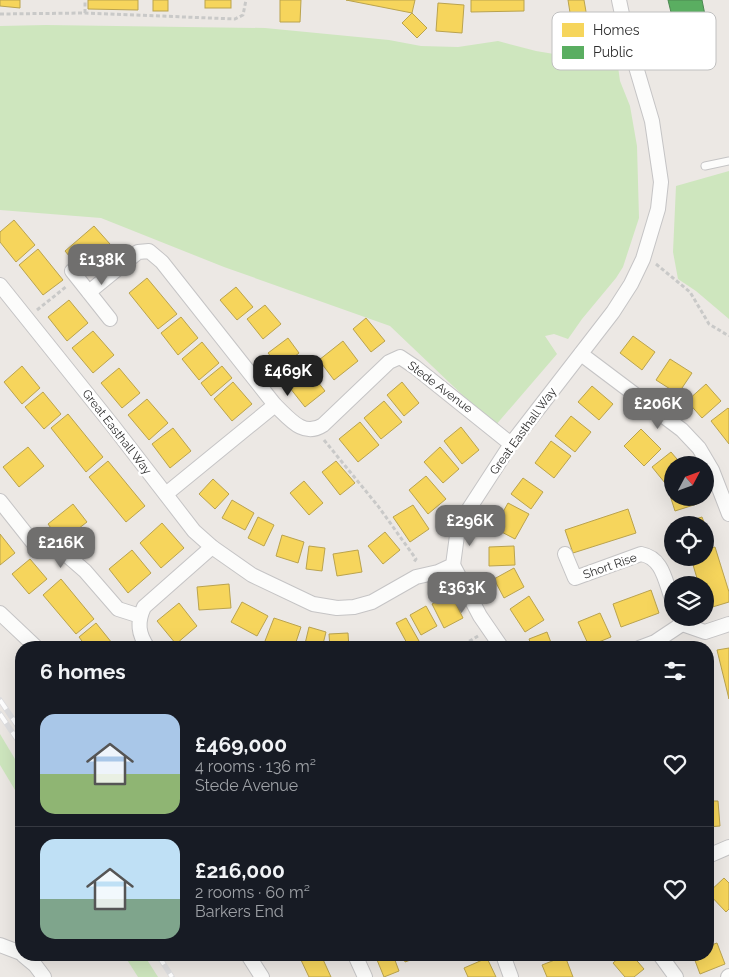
<!DOCTYPE html>
<html lang="en">
<head>
<meta charset="utf-8">
<style>
	body { margin:0; font-family:Raleway,sans-serif; background:#20242c; color:#f1f3f6; height:100vh; display:flex; flex-direction:column; font-size:19px; white-space:nowrap }
	* { box-sizing:border-box; margin:0 }
	p { font-size:16px; color:#9ea1a6 }
	.icon { flex:none; width:28px; height:28px; fill:none; stroke:currentColor; stroke-width:2; stroke-linecap:round; stroke-linejoin:round }
	.map { position:relative; flex:1; overflow:hidden }
	.side { position:absolute; left:15px; top:641px; width:699px; height:320px; display:flex; flex-direction:column; background:#171b24; border-radius:20px; box-shadow:0 5px 20px #0002 }
	.side>* { flex:none }
	.needle { width:32px; rotate:49deg }
	.buttons { position:absolute; left:664px; top:456px; display:grid; gap:10px }
	.buttons a { display:grid; place-items:center; width:50px; height:50px; border-radius:50%; background:#171b24; box-shadow:0 5px 20px #0002; font-size:25px }
	.price { position:absolute; translate:-50% -42px; padding:0 11px; border-radius:10px; background:#706f6e; color:#fff; font-size:16px; line-height:32px; filter:drop-shadow(0 1px 2px #0008) }
	.price::after { content:''; position:absolute; left:50%; top:30px; width:15px; height:11px; margin-left:-8px; background:inherit; clip-path:polygon(0 0,100% 0,50% 100%) }
	.price.active { background:#222; color:#fff }
	ul { padding:0; list-style:none }
	li { display:flex; align-items:center; gap:15px; height:125px; padding:0 25px }
	li+li { border-top:1px solid #363941 }
	li span { display:grid; place-items:center; flex:none; width:140px; height:100px; border-radius:15px; color:#555 }
	li>.icon { margin-inline-start:auto }
	span .icon { width:60px; height:60px; fill:#fffc; stroke-width:1 }
	li b { font-size:21px }
	h2 { display:flex; justify-content:space-between; align-items:center; height:60px; padding:0 25px; font-size:21px }
	.map>svg:first-child { display:block }
	.green { fill:#cee6be }
	.homes { fill:#f6d55c; stroke:#baa34e }
	.public { fill:#5aae61; stroke:#4d8852 }
	.lines { fill:none; stroke-linecap:round; stroke-linejoin:round }
	.lane-casing { stroke:#c5c4c5; stroke-width:9 }
	.street-casing { stroke:#c5c4c5; stroke-width:16 }
	.path { stroke:#c9c9c8; stroke-width:3; stroke-dasharray:4 2.5; stroke-linecap:butt }
	.lane { stroke:#fcfcfb; stroke-width:7 }
	.street { stroke:#fcfcfb; stroke-width:14 }
	.rail-casing { stroke:#dfdfe1; stroke-width:5.5 }
	.rail { stroke:#fff; stroke-width:4; stroke-dasharray:11; stroke-linecap:butt }
	.labels { text-anchor:middle; stroke-width:5; stroke-linejoin:round; paint-order:stroke }
	.street-label { font-size:12px; fill:#2e2e2e; stroke:#fff }
	.key { fill:#fff; stroke:#c0c0c0; stroke-width:1 }
	.key-label { font-size:14px; fill:#2e2e2e }
</style>
</head>
<body>
<div class="map">
<svg width="729" height="977" viewBox="0 0 729 977">
	<rect width="100%" height="100%" fill="#ece8e4"/>
	<g class="green">
		<polygon points="46,25 265,28 389,40 421,46 458,47 498,41 536,51 590,60 603,54 610,45 615,45 620,81 630,106 637,146 639,218 623,267 616,278 582,319 568,339 554,334 545,336 557,354 495,426 390,326 224,267 101,218 0,210 0,26"/>
		<polygon points="729,171 729,319 696,291 678,279 673,252 676,186"/>
		<polygon points="0,734 21,769 21,800 0,765"/>
		<polygon points="124,955 144,955 158,977 138,977"/>
	</g>
	<g class="homes">
		<polygon points="0,0 20,0 20,8 0,6"/>
		<polygon points="88,0 138,0 138,10 88,9"/>
		<rect x="153" y="0" width="15" height="11"/>
		<rect x="205" y="0" width="26" height="8"/>
		<polygon points="280,0 301,0 300,22 280,22"/>
		<polygon points="346,0 415,0 412,13"/>
		<polygon points="471,0 524,0 524,11 471,12"/>
		<polygon points="568,0 584,0 590,35 574,38"/>
		<polygon points="438,3 464,5 462,33 436,31"/>
		<polygon points="412,13 427,28 417,38 402,23"/>
		<polygon points="14,220 35,245 16,262 0,242 0,232"/>
		<polygon points="94,226 110,244 80,269 65,251"/>
		<polygon points="38,249 63,280 43,295 19,265"/>
		<polygon points="147,278 177,314 158,329 129,293"/>
		<polygon points="236,287 253,307 237,320 220,300"/>
		<polygon points="69,300 88,323 67,341 48,317"/>
		<polygon points="265,305 281,324 263,339 247,319"/>
		<polygon points="181,317 198,338 178,355 161,333"/>
		<polygon points="366,318 385,341 371,352 353,329"/>
		<polygon points="93,331 114,355 93,373 72,348"/>
		<polygon points="633,336 655,352 642,370 620,353"/>
		<polygon points="288,338 299,353 280,368 268,353"/>
		<polygon points="343,341 358,361 334,380 319,360"/>
		<polygon points="202,342 219,363 199,380 182,359"/>
		<polygon points="670,359 692,373 678,394 656,380"/>
		<polygon points="22,366 40,388 22,404 4,382"/>
		<polygon points="222,366 232,378 211,396 201,383"/>
		<polygon points="119,368 140,393 122,408 101,383"/>
		<polygon points="310,372 325,391 305,407 290,388"/>
		<polygon points="233,382 252,404 232,421 214,399"/>
		<polygon points="402,382 419,403 404,416 387,395"/>
		<polygon points="706,384 721,401 702,418 687,401"/>
		<polygon points="592,386 613,404 599,420 578,402"/>
		<polygon points="43,392 61,414 44,429 25,407"/>
		<polygon points="147,399 168,423 149,440 128,415"/>
		<polygon points="384,401 402,422 381,439 364,418"/>
		<polygon points="728,408 729,409 729,444 711,421"/>
		<polygon points="68,414 103,457 86,472 51,428"/>
		<polygon points="571,416 591,432 575,452 555,436"/>
		<polygon points="360,422 379,445 358,462 339,439"/>
		<polygon points="461,427 479,450 462,464 444,441"/>
		<polygon points="173,428 191,451 170,468 152,444"/>
		<polygon points="641,429 661,449 644,466 624,446"/>
		<polygon points="551,441 571,456 554,478 535,463"/>
		<polygon points="28,447 44,466 19,487 3,467"/>
		<polygon points="440,447 459,469 443,483 424,462"/>
		<polygon points="671,452 682,465 672,465 672,477 665,483 652,467"/>
		<polygon points="108,461 145,506 126,522 89,477"/>
		<polygon points="336,461 355,483 340,495 322,472"/>
		<polygon points="426,476 446,499 428,514 409,490"/>
		<polygon points="523,478 543,492 531,509 511,494"/>
		<polygon points="213,479 229,494 215,509 199,494"/>
		<polygon points="304,481 323,503 309,515 290,493"/>
		<polygon points="672,487 672,498 695,498 697,504 675,511 668,489"/>
		<polygon points="232,500 254,513 245,530 222,518"/>
		<polygon points="508,503 529,514 515,539 494,528"/>
		<polygon points="73,504 87,522 61,542 48,524"/>
		<polygon points="413,505 429,529 410,542 393,517"/>
		<polygon points="628,509 636,533 573,553 565,530"/>
		<polygon points="258,517 274,525 264,546 248,538"/>
		<polygon points="702,517 705,525 679,525 679,524"/>
		<polygon points="162,523 184,548 161,568 140,543"/>
		<polygon points="385,532 400,550 383,564 368,546"/>
		<polygon points="0,534 15,553 0,565"/>
		<polygon points="282,535 304,542 298,563 276,556"/>
		<polygon points="309,546 325,548 322,571 306,569"/>
		<polygon points="514,546 515,565 489,566 489,547"/>
		<polygon points="715,547 729,592 729,602 706,609 705,585 699,585 691,558 705,558 705,550"/>
		<polygon points="132,550 151,573 128,593 109,569"/>
		<polygon points="358,550 362,572 337,576 333,554"/>
		<polygon points="30,559 47,579 29,594 12,574"/>
		<polygon points="514,568 524,587 504,598 494,579"/>
		<polygon points="61,579 94,619 76,634 43,595"/>
		<polygon points="229,584 231,608 199,610 197,587"/>
		<polygon points="651,590 659,613 621,627 613,604"/>
		<polygon points="451,594 463,618 444,628 432,604"/>
		<polygon points="529,596 544,620 525,632 510,609"/>
		<polygon points="242,602 268,616 257,636 231,622"/>
		<polygon points="179,603 197,626 176,644 157,621"/>
		<polygon points="426,606 437,626 421,635 410,615"/>
		<polygon points="600,613 611,637 589,646 578,622"/>
		<polygon points="274,618 301,627 294,648 282,648 265,641"/>
		<polygon points="406,618 419,641 409,647 396,623"/>
		<polygon points="96,623 116,648 87,648 79,637"/>
		<polygon points="309,627 326,632 322,648 304,648"/>
		<polygon points="547,632 553,648 532,648 529,639"/>
		<polygon points="348,633 349,648 330,648 329,634"/>
		<polygon points="729,648 729,699 717,650"/>
		<polygon points="708,801 718,801 720,826 708,827"/>
		<polygon points="724,878 729,883 729,909 726,912 708,893"/>
		<polygon points="717,943 725,964 700,974 693,955 708,955 708,946"/>
		<polygon points="312,955 321,955 331,977 309,977 301,960"/>
		<polygon points="375,955 393,955 399,971 384,977"/>
		<polygon points="403,955 424,955 405,962"/>
		<polygon points="622,955 632,955 644,969 634,977 625,977 613,963"/>
		<polygon points="565,956 573,977 547,977 542,965"/>
		<polygon points="487,958 496,977 468,977 464,968"/>
	</g>
	<polygon class="public" points="668,0 702,0 708,30 677,37"/>
	<g class="lines">
		<g class="lane-casing">
			<polyline id="lane" points="705,166 729,161"/>
		</g>
		<g class="street-casing">
			<g id="street">
				<polyline points="72,271 110,319"/>
				<polyline points="0,285 113,426 194,531 212,547 252,575 313,604 337,608 354,607 372,602 416,577 438,572 453,565 458,528 465,515 511,444 613,312 631,284 643,259 658,209 661,182 652,121 626,33 619,0"/>
				<path d="M 89,292 L 138,252 L 149,251 L 162,262 L 275,405 C 289,418 303,438 323,425 L 389,362 L 400,357 L 415,367 L 511,444"/>
				<polyline points="581,354 682,430 699,448 712,470 729,514"/>
				<polyline points="166,494 275,405"/>
				<polyline points="0,501 38,549 62,551 85,571 118,609 140,616"/>
				<path d="M 565,554 L 575,578 L 641,554 C 663,558 665,581 672,599"/>
				<polyline points="453,565 480,616 502,648"/>
				<polyline points="0,613 37,648"/>
				<polyline points="680,618 682,624 705,632 729,624"/>
				<path d="M 148,648 C 138,634 137,622 144,607 L 212,547"/>
				<polyline points="639,648 655,642 682,624"/>
				<polyline points="708,856 729,847"/>
				<polyline points="0,945 21,953"/>
				<polyline points="23,955 35,965 44,977"/>
				<polyline points="248,955 262,977"/>
				<polyline points="355,955 365,977"/>
				<polyline points="503,955 511,977"/>
				<polyline points="660,955 676,977"/>
				<polyline points="728,977 729,976"/>
			</g>
		</g>
		<g class="path">
			<polyline points="85,13 85,0"/>
			<polyline points="0,14 85,13 235,19 243,15 246,0"/>
			<polyline points="656,264 690,292 709,324 729,336"/>
			<polyline points="37,310 67,286"/>
			<polyline points="324,440 378,506 416,559 414,562"/>
			<polyline points="458,648 478,636"/>
		</g>
		<use href="#lane" class="lane"/>
		<use href="#street" class="street"/>
		<g class="rail-casing">
			<g id="rail">
				<polyline points="0,700 21,731"/>
				<polyline points="0,714 21,745"/>
				<polyline points="158,955 172,977"/>
			</g>
		</g>
		<use href="#rail" class="rail"/>
	</g>
	<g class="labels">
		<g class="street-label">
			<text transform="translate(440 387) rotate(37)" y="4">Stede Avenue</text>
			<text transform="translate(523 431) rotate(-54)" y="4">Great Easthall Way</text>
			<text transform="translate(117 432) rotate(52)" y="4">Great Easthall Way</text>
			<text transform="translate(610 566) rotate(-19)" y="4">Short Rise</text>
		</g>
	</g>
	<rect x="552" y="12" width="164" height="58" rx="8" class="key"/>
	<rect x="562" y="23" width="22" height="14" fill="#f6d55c"/>
	<rect x="562" y="46" width="22" height="13" fill="#5aae61"/>
	<g class="key-label">
		<text x="593" y="35">Homes</text>
		<text x="593" y="57">Public</text>
	</g>
</svg>
<div class="buttons">
<a><svg class="needle" viewBox="-14 -14 28 28"><path d="M0-13l5 13h-10z" fill="#e53935"/><path d="M0 13l5-13h-10z" fill="#9ea1a6"/></svg></a>
<a><svg class="icon" aria-label="locate" viewBox="0 0 24 24"><circle cx="12" cy="12" r="6"/><path d="M12 2v4M12 18v4M2 12h4M18 12h4"/></svg></a>
<a><svg class="icon" aria-label="layers" viewBox="0 0 24 24"><path d="M12 4l9 5-9 5-9-5zM3 14l9 5 9-5"/></svg></a>
</div>
<b class="price" style="left:102px;top:286px">£138K</b>
<b class="price active" style="left:288px;top:397px">£469K</b>
<b class="price" style="left:658px;top:430px">£206K</b>
<b class="price" style="left:470px;top:547px">£296K</b>
<b class="price" style="left:61px;top:569px">£216K</b>
<b class="price" style="left:462px;top:614px">£363K</b>
<section class="side">
<h2>6 homes<svg class="icon" aria-label="filters" viewBox="0 0 24 24"><path d="M4 7h16M4 17h16"/><circle cx="9" cy="7" r="2"/><circle cx="15" cy="17" r="2"/></svg></h2>
<ul>
<li><span style="background:linear-gradient(#a9c7e8 60%,#8fb573 0)"><svg class="icon" aria-label="home" viewBox="0 0 24 24"><path d="M3 11l9-7 9 7M6 9v11h12V9"/></svg></span><div><b>£469,000</b><p>4 rooms · 136 m²</p><p>Stede Avenue</p></div><svg class="icon" aria-label="heart" viewBox="0 0 24 24"><path d="M12 20l-8-8c-3-5 5-10 8-4 3-6 11-1 8 4z"/></svg></li>
<li><span style="background:linear-gradient(#bfe0f5 60%,#7fa58c 0)"><svg class="icon" aria-label="home" viewBox="0 0 24 24"><path d="M3 11l9-7 9 7M6 9v11h12V9"/></svg></span><div><b>£216,000</b><p>2 rooms · 60 m²</p><p>Barkers End</p></div><svg class="icon" aria-label="heart" viewBox="0 0 24 24"><path d="M12 20l-8-8c-3-5 5-10 8-4 3-6 11-1 8 4z"/></svg></li>
</ul>
</section>
</div>
</body>
</html>
